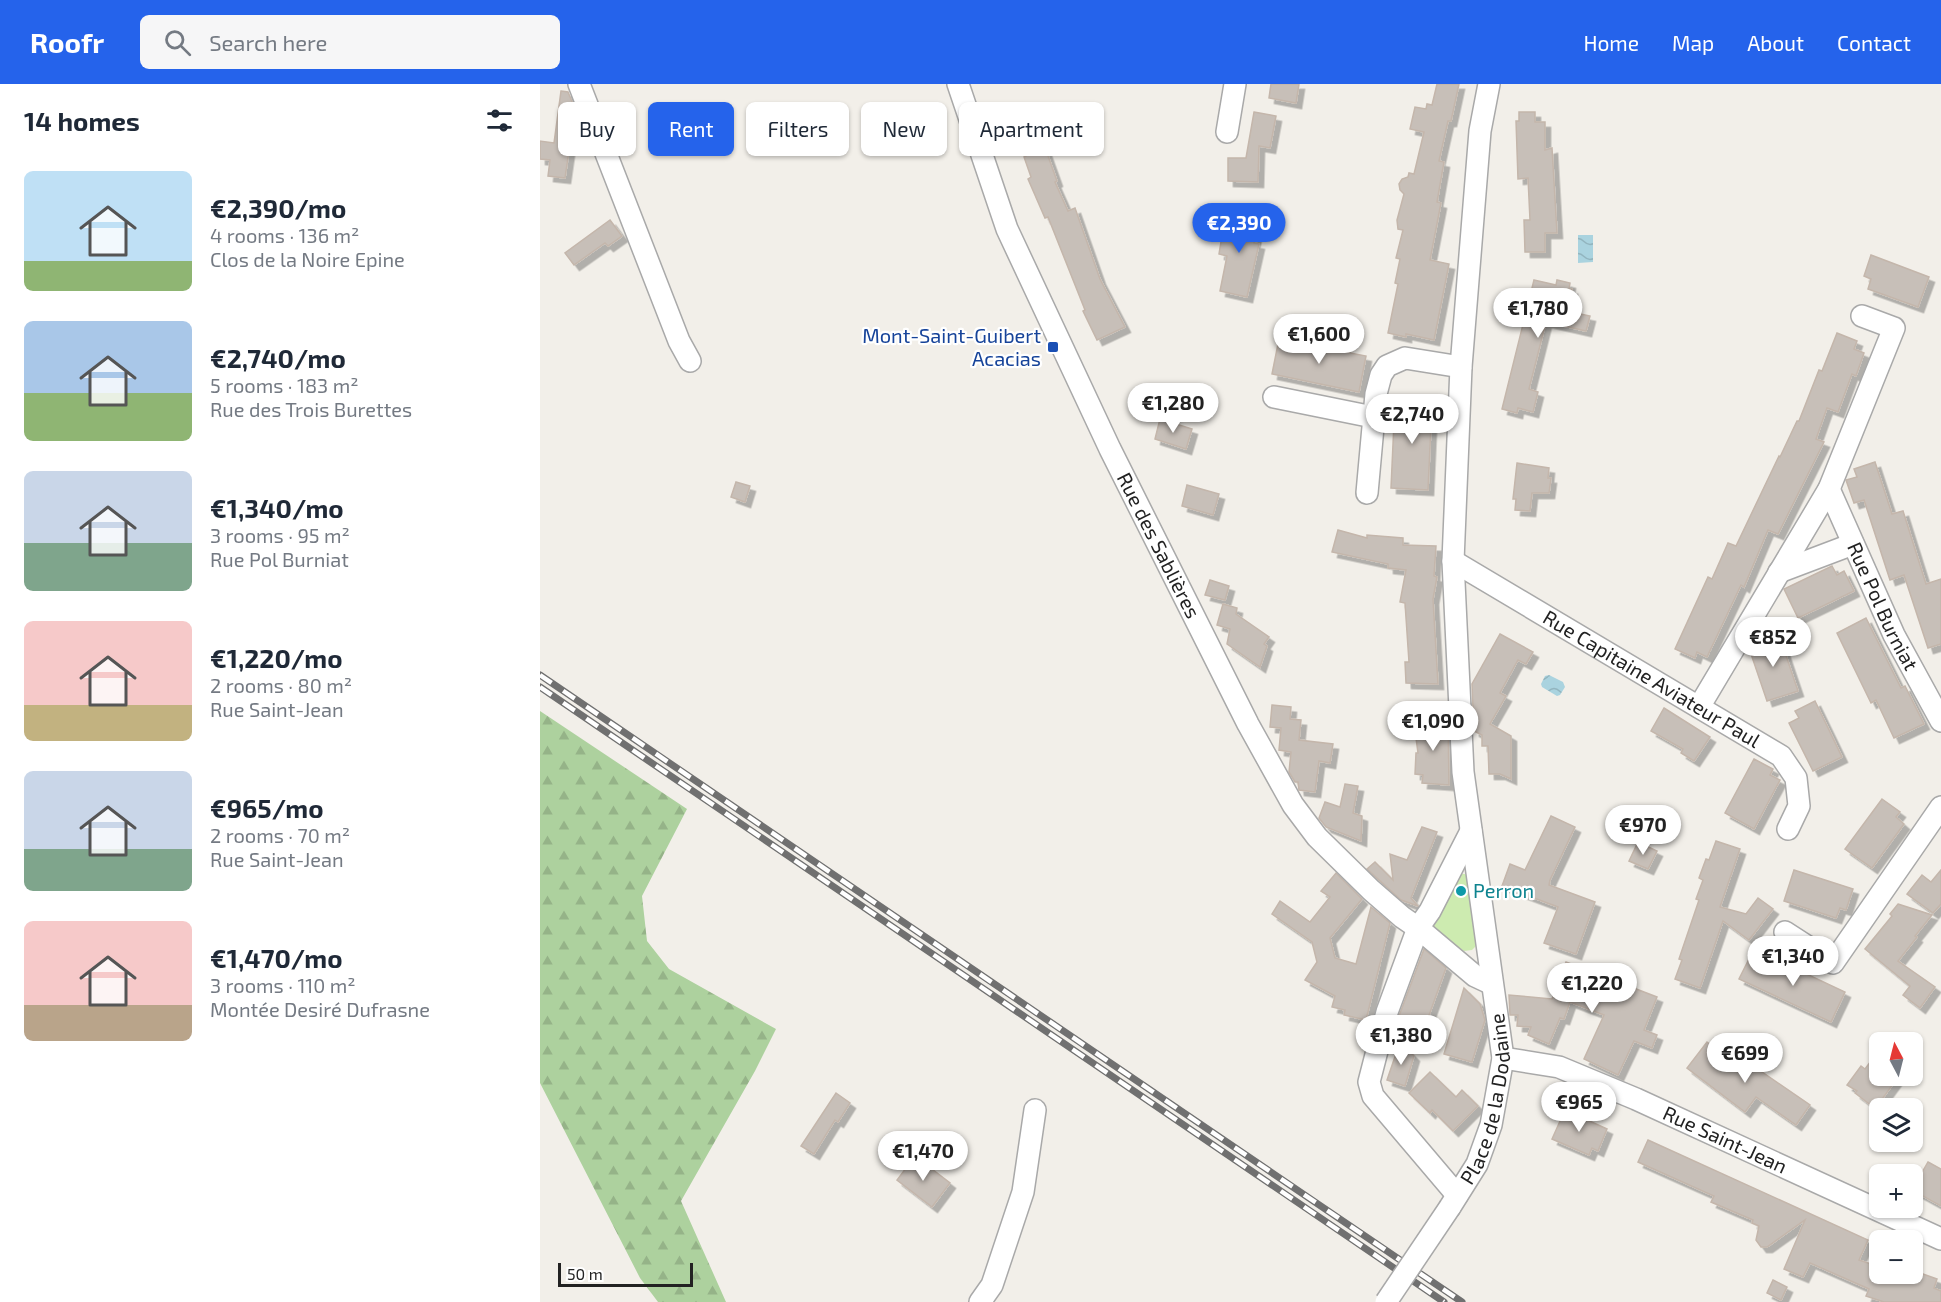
<!DOCTYPE html>
<html lang="en">
<head>
<meta charset="utf-8">
<style>
	body { margin:0; font-family:"Exo 2",sans-serif; background:#f6f6f7; color:#1f2937; height:100vh; display:flex; flex-direction:column; font-size:22px; white-space:nowrap }
	* { box-sizing:border-box; margin:0 }
	p { font-size:20px; color:#747a83 }
	.icon { flex:none; width:33px; height:33px; fill:none; stroke:currentColor; stroke-width:2; stroke-linecap:round; stroke-linejoin:round }
	.map { position:relative; flex:1; overflow:hidden }
	.drawer { display:flex; flex-direction:column; background:#fff; width:540px }
	.drawer>* { flex:none }
	.hud { position:absolute; left:18px; top:18px; width:570px; height:54px; display:flex; gap:12px }
	.needle { width:39px; rotate:353deg }
	.tools { position:absolute; left:1329px; top:948px; display:grid; gap:12px }
	.tools a { display:grid; place-items:center; width:54px; height:54px; border-radius:9px; background:#fff; box-shadow:0 2px 4px #0004; font-size:30px }
	.scale { position:absolute; left:18px; bottom:15px; width:135px; box-sizing:border-box; padding-left:6px; border:3px solid #222; border-top:0; font-size:16px; line-height:21px; white-space:nowrap; color:#222; -webkit-text-stroke:4px #fff; paint-order:stroke }
	.price { position:absolute; translate:-50% -51px; padding:0 14px; border-radius:21px; background:#fff; color:#222; font-size:20px; line-height:39px; filter:drop-shadow(0 2px 3px #0008) }
	.price::after { content:''; position:absolute; left:50%; top:36px; width:18px; height:14px; margin-left:-9px; background:inherit; clip-path:polygon(0 0,100% 0,50% 100%) }
	.price.selected { background:#2563eb; color:#fff }
	ul { padding:0; list-style:none }
	li { display:flex; align-items:center; gap:18px; height:150px; padding:0 24px }
	li span { display:grid; place-items:center; flex:none; width:168px; height:120px; border-radius:9px; color:#555 }
	li>.icon { margin-inline-start:auto }
	span .icon { width:72px; height:72px; fill:#fffc; stroke-width:1 }
	li b { font-size:26px }
	h2 { display:flex; justify-content:space-between; align-items:center; height:72px; padding:0 24px; font-size:26px }
	.pill { padding:0 21px; border-radius:9px; background:#fff; box-shadow:0 2px 4px #0004; font-size:21px; line-height:54px }
	.pill.selected { background:#2563eb; color:#fff }
	header { display:flex; align-items:center; gap:36px; box-sizing:border-box; height:84px; padding:0 30px; background:#2563eb; color:#fff }
	header strong { font-size:28px }
	nav { display:flex; gap:33px; margin-inline-start:auto; font-size:21px }
	.search { width:420px; height:54px; background:#f6f6f7; display:flex; align-items:center; gap:15px; box-sizing:border-box; padding:0 21px; border-radius:9px; color:#747a83; font-size:22px }
	main { display:flex; flex:1; min-height:0 }
	.map>svg:first-child { display:block }
	.grass { fill:#cdebb0 }
	.forest { fill:url(#forest-firs) }
	.water { fill:url(#water-waves) }
	.building { fill:#c7bfb8; stroke:#c4b6ab; stroke-width:1.5; filter:url(#shadow) }
	.lines { fill:none; stroke-linecap:round; stroke-linejoin:round }
	.minor-casing { stroke:#a9a9a9; stroke-width:24 }
	.minor { stroke:#fff; stroke-width:21 }
	.rail-casing { stroke:#707070; stroke-width:7 }
	.rail { stroke:#fff; stroke-width:4.5; stroke-dasharray:14; stroke-linecap:butt }
	.minor-bridge-casing { stroke:#a9a9a9; stroke-width:24; stroke-linecap:butt }
	.minor-bridge { stroke:#fff; stroke-width:21 }
	.transit-dot { fill:#1a4fb4; stroke:#fff; stroke-width:2 }
	.culture-dot { fill:#0f9aa8; stroke:#fff; stroke-width:2 }
	.labels { text-anchor:middle; stroke-width:4.5; stroke-linejoin:round; paint-order:stroke }
	.transit-label { font-size:20px; fill:#164399; stroke:#fff; text-anchor:end }
	.street-label { font-size:20px; fill:#222; stroke:#fff }
	.culture-label { font-size:20px; fill:#0d838f; stroke:#fff; text-anchor:start }
</style>
</head>
<body>
<header>
<strong>Roofr</strong>
<div class="search"><svg class="icon" aria-label="search" viewBox="0 0 24 24"><circle cx="10" cy="10" r="6"/><path d="M15 15l6 6"/></svg>Search here</div>
<nav><a>Home</a><a>Map</a><a>About</a><a>Contact</a></nav>
</header>
<main>
<section class="drawer">
<h2>14 homes<svg class="icon" aria-label="filters" viewBox="0 0 24 24"><path d="M4 7h16M4 17h16"/><circle cx="9" cy="7" r="2"/><circle cx="15" cy="17" r="2"/></svg></h2>
<ul>
<li><span style="background:linear-gradient(#bfe0f5 75%,#8fb573 0)"><svg class="icon" aria-label="home" viewBox="0 0 24 24"><path d="M3 11l9-7 9 7M6 9v11h12V9"/></svg></span><div><b>€2,390/mo</b><p>4 rooms · 136 m²</p><p>Clos de la Noire Epine</p></div></li>
<li><span style="background:linear-gradient(#a9c7e8 60%,#8fb573 0)"><svg class="icon" aria-label="home" viewBox="0 0 24 24"><path d="M3 11l9-7 9 7M6 9v11h12V9"/></svg></span><div><b>€2,740/mo</b><p>5 rooms · 183 m²</p><p>Rue des Trois Burettes</p></div></li>
<li><span style="background:linear-gradient(#c9d6e8 60%,#7fa58c 0)"><svg class="icon" aria-label="home" viewBox="0 0 24 24"><path d="M3 11l9-7 9 7M6 9v11h12V9"/></svg></span><div><b>€1,340/mo</b><p>3 rooms · 95 m²</p><p>Rue Pol Burniat</p></div></li>
<li><span style="background:linear-gradient(#f6c9c9 70%,#c2b280 0)"><svg class="icon" aria-label="home" viewBox="0 0 24 24"><path d="M3 11l9-7 9 7M6 9v11h12V9"/></svg></span><div><b>€1,220/mo</b><p>2 rooms · 80 m²</p><p>Rue Saint-Jean</p></div></li>
<li><span style="background:linear-gradient(#c9d6e8 65%,#7fa58c 0)"><svg class="icon" aria-label="home" viewBox="0 0 24 24"><path d="M3 11l9-7 9 7M6 9v11h12V9"/></svg></span><div><b>€965/mo</b><p>2 rooms · 70 m²</p><p>Rue Saint-Jean</p></div></li>
<li><span style="background:linear-gradient(#f6c9c9 70%,#b9a48a 0)"><svg class="icon" aria-label="home" viewBox="0 0 24 24"><path d="M3 11l9-7 9 7M6 9v11h12V9"/></svg></span><div><b>€1,470/mo</b><p>3 rooms · 110 m²</p><p>Montée Desiré Dufrasne</p></div></li>
</ul>
</section>
<div class="map">
<svg width="1401" height="1218" viewBox="0 0 1401 1218">
	<defs>
		<pattern id="forest-firs" width="22" height="20" patternUnits="userSpaceOnUse" patternTransform="scale(1.5)"><rect width="22" height="20" fill="#add19e"/><path d="M5 1l3.5 6h-7zM16 11l3.5 6h-7z" fill="#95b388"/></pattern>
		<pattern id="water-waves" width="16" height="10" patternUnits="userSpaceOnUse" patternTransform="scale(1.5)"><rect width="16" height="10" fill="#aad3df"/><path d="M0 5q4-4 8 0t8 0" fill="none" stroke="#92b5bf"/></pattern>
		<filter id="shadow"><feDropShadow dx="5.5" dy="5.5" stdDeviation="0" flood-color="#0004"/></filter>
	</defs>
	<rect width="100%" height="100%" fill="#f2efe9"/>
	<polygon class="grass" points="921,790 925,790 928,792 936,862 932,866 924,867 894,845 893,841 916,793"/>
	<polygon class="forest" points="0,627 147,725 102,812 107,857 129,885 236,945 215,987 141,1117 186,1218 118,1218 100,1194 0,999"/>
	<g class="water">
		<polygon points="1038,151 1053,151 1053,178 1038,179"/>
		<polygon points="1009,591 1023,598 1025,603 1020,611 1017,612 1002,603 1001,600 1005,592"/>
	</g>
	<g class="building">
		<polygon points="731,0 759,0 756,19 729,14"/>
		<polygon points="897,0 919,0 911,37 908,37 899,77 904,78 897,118 901,119 890,176 909,180 894,256 866,250 866,253 848,249 858,200 855,199 860,175 856,174 863,146 858,145 857,136 864,110 860,106 859,100 862,95 868,93 869,89 874,90 884,48 870,45 875,23 886,25 887,20 892,21"/>
		<polygon points="21,7 28,8 35,25 25,94 8,92 10,76 0,75 0,57 14,59"/>
		<polygon points="490,22 517,97 515,98 528,127 535,124 560,195 585,243 557,256 543,227 545,226 508,133 505,134 488,95 491,93 484,73 486,72 471,28"/>
		<polygon points="714,28 736,32 730,64 719,62 718,98 688,97 688,74 706,74"/>
		<polygon points="979,28 995,28 995,38 1005,38 1005,66 1012,64 1017,149 1005,149 1005,168 985,168 984,136 990,136 988,94 978,95 976,37 979,37"/>
		<polygon points="691,128 720,135 714,159 719,160 707,213 680,207 687,172 679,170 682,152 686,153"/>
		<polygon points="70,136 82,152 68,162 65,159 34,181 25,169"/>
		<polygon points="1331,171 1389,193 1378,223 1328,205 1331,195 1324,192"/>
		<polygon points="994,196 1016,201 1017,196 1030,199 1029,205 1032,205 1027,227 1050,232 1046,247 1006,238 989,305 998,308 993,328 978,324 977,329 962,325"/>
		<polygon points="1297,249 1317,257 1314,265 1324,269 1316,292 1312,290 1298,328 1287,324 1276,355 1284,358 1238,450 1228,446 1204,503 1201,501 1167,573 1157,568 1155,574 1135,565 1168,493 1172,495 1188,459 1196,462 1239,372 1240,373 1257,337 1259,337 1279,286 1282,287"/>
		<polygon points="739,255 826,272 819,308 732,290"/>
		<polygon points="855,316 890,318 892,320 888,406 851,404"/>
		<polygon points="620,335 652,345 646,365 615,355"/>
		<polygon points="1335,378 1352,430 1363,427 1386,500 1401,495 1401,560 1388,564 1364,491 1350,496 1324,416 1314,419 1306,396 1317,393 1314,385"/>
		<polygon points="977,379 1009,384 1008,394 1011,394 1009,409 992,409 990,427 975,426 976,415 973,415"/>
		<polygon points="196,398 210,402 205,418 191,413"/>
		<polygon points="647,401 679,410 673,431 642,422"/>
		<polygon points="798,446 827,454 827,451 863,454 863,461 896,462 894,492 897,493 893,515 898,600 866,599 865,578 869,578 865,519 860,518 866,486 848,484 848,480 792,468"/>
		<polygon points="1292,482 1297,491 1304,487 1314,507 1258,534 1244,505"/>
		<polygon points="670,496 689,502 685,516 665,511"/>
		<polygon points="683,520 697,524 696,530 729,553 724,560 727,562 720,583 687,560 690,545 677,541"/>
		<polygon points="1326,534 1361,604 1365,602 1384,640 1354,654 1336,616 1331,619 1297,549"/>
		<polygon points="1238,548 1258,607 1227,617 1210,567 1220,563 1217,555"/>
		<polygon points="960,550 993,568 986,580 978,576 960,609 966,612 950,640 971,652 971,695 960,690 949,690 948,662 942,662 942,651 934,647 932,600"/>
		<polygon points="1275,617 1302,673 1273,687 1249,639 1259,634 1255,627"/>
		<polygon points="732,621 751,623 750,635 761,636 759,656 793,660 790,679 779,677 775,708 759,706 758,698 755,698 749,688 751,668 739,666 741,644 730,643"/>
		<polygon points="1124,624 1170,653 1154,677 1141,669 1143,665 1111,647"/>
		<polygon points="908,635 909,701 882,699 883,691 875,690 876,669 878,669 874,639"/>
		<polygon points="1214,675 1233,685 1230,691 1240,696 1214,745 1185,729"/>
		<polygon points="805,700 818,702 813,729 822,732 821,757 786,743 779,734 785,718 800,723"/>
		<polygon points="1342,715 1360,728 1356,733 1364,740 1332,784 1305,765"/>
		<polygon points="1011,732 1035,743 1010,796 1009,801 1055,818 1036,870 1004,859 1018,823 962,802 970,780 985,786"/>
		<polygon points="882,743 897,748 871,814 878,822 861,816 827,785 835,778 853,796 850,770 867,776"/>
		<polygon points="1176,757 1200,765 1180,823 1206,830 1218,814 1233,825 1209,856 1183,837 1160,904 1135,895 1142,876 1139,875 1159,816 1156,815 1163,796 1159,794 1166,775 1169,776"/>
		<polygon points="1098,758 1117,767 1108,785 1089,777"/>
		<polygon points="1254,786 1313,805 1306,826 1300,824 1296,834 1244,817"/>
		<polygon points="1401,786 1401,820 1393,829 1367,810 1382,791 1391,798"/>
		<polygon points="796,789 822,815 790,854 795,874 816,880 831,823 850,839 826,936 804,931 805,926 792,923 795,912 765,896 777,878 772,858 732,830 740,817 770,838 790,813 781,807"/>
		<polygon points="1358,820 1392,831 1375,852 1377,853 1358,877 1395,903 1380,924 1363,911 1370,902 1325,865 1352,832 1350,830"/>
		<polygon points="884,865 906,884 878,962 853,954 859,932"/>
		<polygon points="1212,869 1254,889 1256,885 1305,908 1291,938 1199,895"/>
		<polygon points="1026,878 1117,913 1104,946 1117,951 1112,964 1094,957 1078,991 1044,975 1064,931 1030,918 1024,935 1020,934 1009,960 988,951 991,943 977,942 978,931 970,931 969,911 1012,915"/>
		<polygon points="924,904 940,920 945,936 932,978 904,970"/>
		<polygon points="860,958 874,972 865,1002 847,996"/>
		<polygon points="1167,958 1205,985 1209,979 1270,1021 1256,1041 1216,1013 1205,1028 1147,984"/>
		<polygon points="1340,965 1340,992 1359,992 1337,1022 1333,1019 1332,1022 1315,1009 1317,1007 1307,1001 1321,982 1325,985"/>
		<polygon points="890,988 916,1013 922,1006 938,1022 913,1047 892,1026 890,1029 869,1009"/>
		<polygon points="296,1009 310,1019 298,1038 295,1036 274,1070 261,1062"/>
		<polygon points="1025,1026 1067,1045 1058,1067 1052,1064 1049,1071 1012,1055"/>
		<polygon points="1108,1056 1328,1156 1319,1176 1340,1183 1340,1190 1372,1190 1372,1186 1397,1195 1394,1204 1401,1207 1401,1218 1344,1218 1326,1212 1329,1205 1270,1179 1263,1193 1244,1185 1265,1136 1227,1163 1221,1163 1216,1156 1219,1142 1212,1139 1213,1136 1171,1118 1174,1112 1098,1078"/>
		<polygon points="375,1072 410,1099 392,1123 357,1096"/>
		<polygon points="1388,1078 1401,1085 1401,1122 1372,1106"/>
		<polygon points="1233,1196 1247,1203 1241,1216 1227,1209"/>
	</g>
	<g class="lines">
		<g class="minor-casing">
			<g id="minor">
				<polyline points="39,0 139,257 150,277"/>
				<path id="s1" d="M 418,0 L 467,145 L 570,365 L 708,640 L 753,721 L 777,753 L 831,806 L 862,833 L 878,844 L 935,892 L 952,900"/>
				<polyline points="687,48 695,0"/>
				<polyline points="734,313 833,333"/>
				<path id="s2" d="M 1289,405 L 1354,551 L 1401,637"/>
				<polyline points="827,409 836,310 841,291 847,282 865,274 921,283"/>
				<path id="s3" d="M 913,477 L 1241,672 L 1256,694 L 1259,722 L 1248,745"/>
				<polyline points="1239,488 1313,460"/>
				<polyline points="1159,623 1289,405 1354,244 1322,232"/>
				<polyline points="1245,848 1293,879 1401,723"/>
				<path id="s4" d="M 963,974 L 1019,983 L 1096,1015 L 1401,1155"/>
				<polyline points="917,1111 833,1012 829,998 847,928 878,844 890,827 931,747"/>
				<path id="s5" d="M 910,1123 L 937,1080 L 951,1041 L 963,974 L 923,688 L 913,477 L 921,283 L 940,47 L 949,0"/>
				<polyline points="440,1218 452,1201 483,1108 495,1026"/>
			</g>
		</g>
		<use href="#minor" class="minor"/>
		<g class="rail-casing">
			<g id="rail">
				<polyline points="0,591 922,1218"/>
				<polyline points="0,603 904,1218"/>
			</g>
		</g>
		<use href="#rail" class="rail"/>
		<g class="minor-bridge-casing">
			<polyline id="minor-bridge" points="846,1218 910,1123"/>
		</g>
		<use href="#minor-bridge" class="minor-bridge"/>
	</g>
	<rect class="transit-dot" x="507" y="257" width="12" height="12" rx="3"/>
	<circle class="culture-dot" cx="921" cy="807" r="6"/>
	<g class="labels">
		<g class="transit-label">
			<text x="501" y="259">Mont-Saint-Guibert<tspan x="501" dy="23">Acacias</tspan></text>
		</g>
		<g class="street-label">
			<text dy="7" stroke="none"><textPath href="#s1" startOffset="504">Rue des Sablières</textPath></text>
			<text dy="7" stroke="none"><textPath href="#s2" startOffset="129">Rue Pol Burniat</textPath></text>
			<text dy="7" stroke="none"><textPath href="#s3" startOffset="231">Rue Capitaine Aviateur Paul</textPath></text>
			<text dy="7" stroke="none"><textPath href="#s5" startOffset="117">Place de la Dodaine</textPath></text>
			<text dy="7" stroke="none"><textPath href="#s4" startOffset="238">Rue Saint-Jean</textPath></text>
		</g>
		<g class="culture-label">
			<text x="933" y="814">Perron</text>
		</g>
	</g>
</svg>
<div class="tools">
<a><svg class="needle" viewBox="-14 -14 28 28"><path d="M0-13l5 13h-10z" fill="#e53935"/><path d="M0 13l5-13h-10z" fill="#747a83"/></svg></a>
<a><svg class="icon" aria-label="layers" viewBox="0 0 24 24"><path d="M12 4l9 5-9 5-9-5zM3 14l9 5 9-5"/></svg></a>
<a>+</a>
<a>−</a>
</div>
<div class="scale">50 m</div>
<b class="price selected" style="left:699px;top:170px">€2,390</b>
<b class="price" style="left:998px;top:255px">€1,780</b>
<b class="price" style="left:779px;top:281px">€1,600</b>
<b class="price" style="left:633px;top:350px">€1,280</b>
<b class="price" style="left:872px;top:361px">€2,740</b>
<b class="price" style="left:1233px;top:584px">€852</b>
<b class="price" style="left:893px;top:668px">€1,090</b>
<b class="price" style="left:1103px;top:772px">€970</b>
<b class="price" style="left:1253px;top:903px">€1,340</b>
<b class="price" style="left:1052px;top:930px">€1,220</b>
<b class="price" style="left:861px;top:982px">€1,380</b>
<b class="price" style="left:1205px;top:1000px">€699</b>
<b class="price" style="left:1039px;top:1049px">€965</b>
<b class="price" style="left:383px;top:1098px">€1,470</b>
<div class="hud">
<a class="pill">Buy</a>
<a class="pill selected">Rent</a>
<a class="pill">Filters</a>
<a class="pill">New</a>
<a class="pill">Apartment</a>
</div>
</div>
</main>
</body>
</html>
